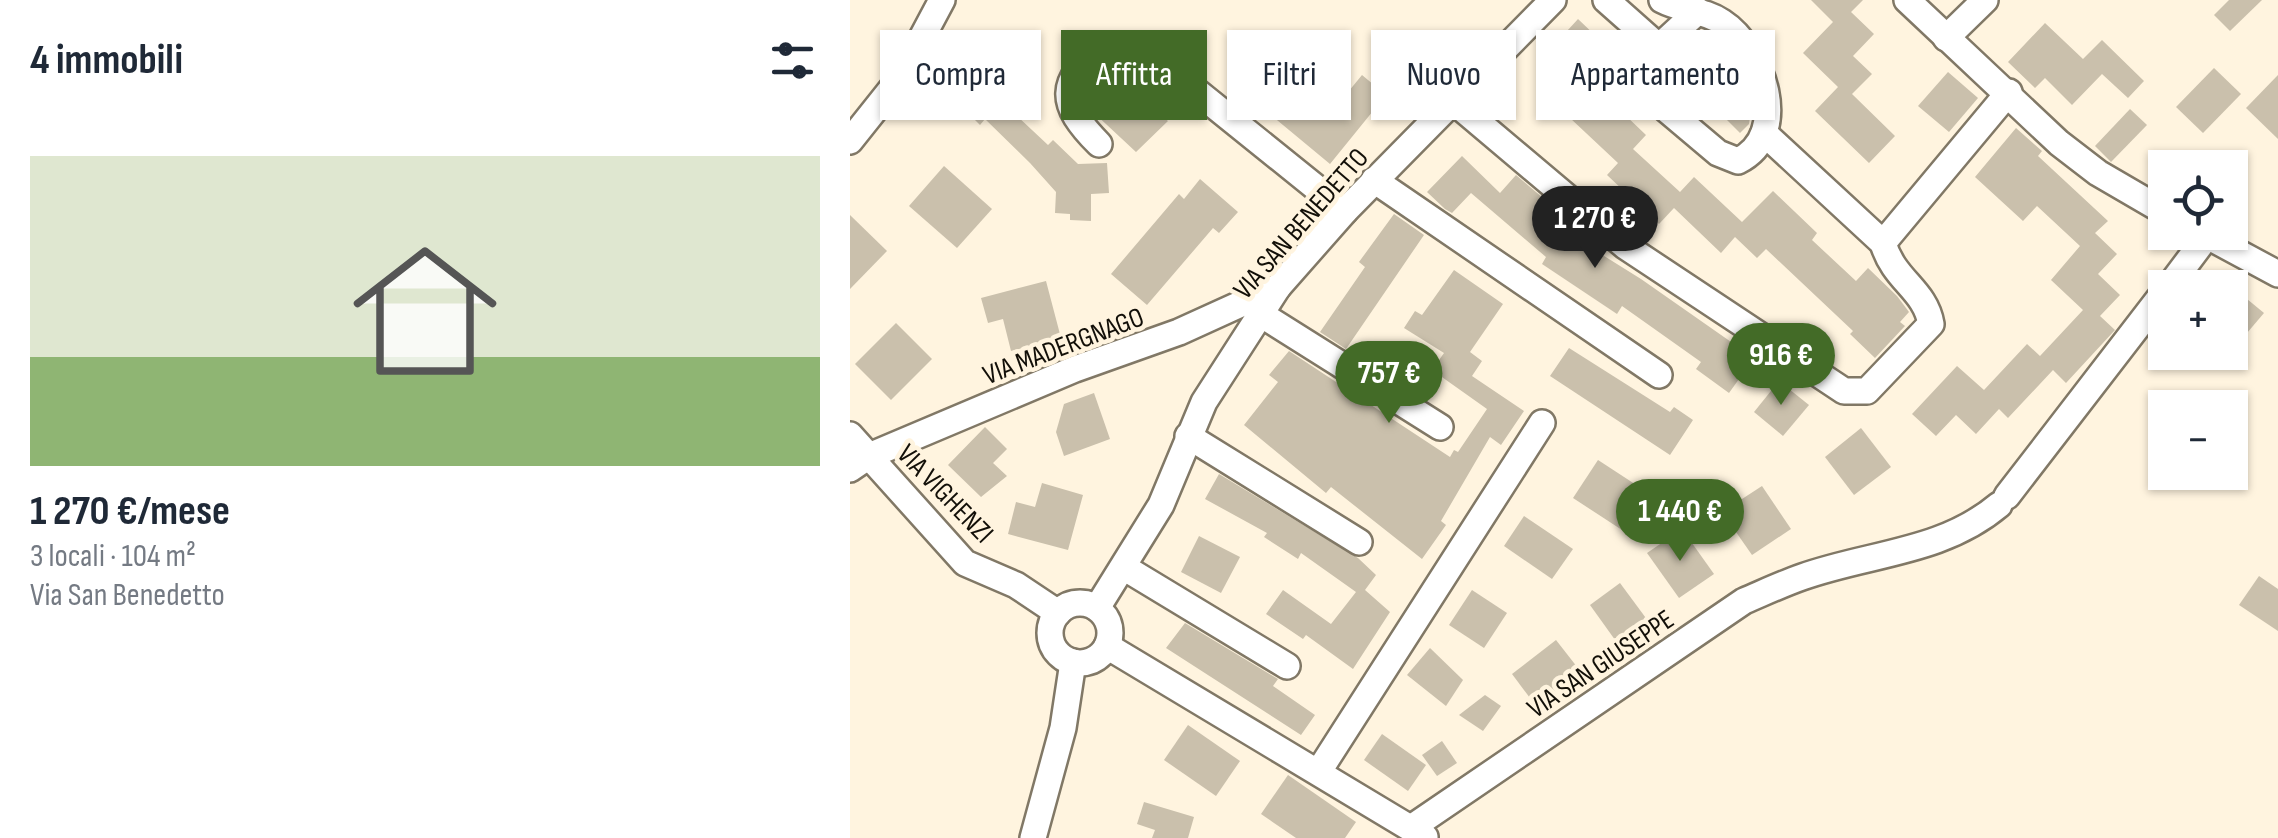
<!DOCTYPE html>
<html lang="it">
<head>
<meta charset="utf-8">
<style>
	body { margin:0; font-family:"Sofia Sans Condensed",sans-serif; background:#f6f6f7; color:#1f2937; height:100vh; display:flex; flex-direction:column; font-size:38px; white-space:nowrap }
	* { box-sizing:border-box; margin:0 }
	p { font-size:32px; color:#747a83 }
	.icon { flex:none; width:55px; height:55px; fill:none; stroke:currentColor; stroke-width:2; stroke-linecap:round; stroke-linejoin:round }
	.map { position:relative; flex:1; overflow:hidden }
	.details { display:flex; flex-direction:column; background:#fff; width:850px }
	.details>* { flex:none }
	.banner { position:absolute; left:30px; top:30px; width:950px; height:90px; display:flex; gap:20px }
	.tools { position:absolute; left:1298px; top:150px; display:grid; gap:20px }
	.tools a { display:grid; place-items:center; width:100px; height:100px; border-radius:0px; background:#fff; box-shadow:0 2px 8px #0004; font-size:50px }
	.price { position:absolute; translate:-50% -85px; padding:0 22px; border-radius:35px; background:#436b27; color:#fff; font-size:32px; line-height:65px; filter:drop-shadow(0 2px 5px #0008) }
	.price::after { content:''; position:absolute; left:50%; top:60px; width:30px; height:22px; margin-left:-15px; background:inherit; clip-path:polygon(0 0,100% 0,50% 100%) }
	.price.active { background:#222; color:#fff }
	ul { padding:0; list-style:none }
	li { display:grid; align-content:center; gap:20px; height:530px; padding:0 30px }
	li span { display:grid; place-items:center; height:310px; border-radius:0px; color:#555 }
	li>.icon { margin-inline-start:auto }
	span .icon { width:180px; height:180px; fill:#fffc; stroke-width:1 }
	li b { font-size:42px }
	h2 { display:flex; justify-content:space-between; align-items:center; height:120px; padding:0 30px; font-size:42px }
	.chip { padding:0 35px; border-radius:0px; background:#fff; box-shadow:0 2px 8px #0004; font-size:35px; line-height:90px }
	.chip.active { background:#436b27; color:#fff }
	main { display:flex; flex:1; min-height:0 }
	.map>svg:first-child { display:block }
	.building { fill:#cac0ac }
	.lines { fill:none; stroke-linecap:round; stroke-linejoin:round }
	.street-casing { stroke:#817866; stroke-width:30 }
	.street { stroke:#fff; stroke-width:25 }
	.labels { text-anchor:middle; stroke-width:9; stroke-linejoin:round; paint-order:stroke }
	.street-label { font-size:28px; fill:#120f08; stroke:#fff4df }
</style>
</head>
<body>
<main>
<section class="details">
<h2>4 immobili<svg class="icon" aria-label="filters" viewBox="0 0 24 24"><path d="M4 7h16M4 17h16"/><circle cx="9" cy="7" r="2"/><circle cx="15" cy="17" r="2"/></svg></h2>
<ul>
<li><span style="background:linear-gradient(#dfe7d0 65%,#8fb573 0)"><svg class="icon" aria-label="home" viewBox="0 0 24 24"><path d="M3 11l9-7 9 7M6 9v11h12V9"/></svg></span><div><b>1 270 €/mese</b><p>3 locali · 104 m²</p><p>Via San Benedetto</p></div></li>
</ul>
</section>
<div class="map">
<svg width="1428" height="838" viewBox="0 0 1428 838">
	<rect width="100%" height="100%" fill="#fff4df"/>
	<g class="building">
		<polygon points="961,0 1013,0 1001,12 1024,34 1003,56 1022,74 1002,94 1045,136 1019,163 965,111 988,87 953,53 983,22"/>
		<polygon points="1379,0 1412,0 1380,31 1364,15"/>
		<polygon points="728,19 771,60 749,90 796,135 783,149 830,192 844,177 892,222 923,191 967,233 962,240 1006,281 1018,268 1047,296 1059,312 1050,322 1055,326 1025,358 1000,334 1003,331 916,249 907,258 885,237 871,253 824,208 809,224 757,175 768,163 720,118 732,105 712,86 731,66 706,43"/>
		<polygon points="1195,23 1233,59 1252,40 1294,81 1278,98 1252,74 1222,105 1195,78 1185,88 1158,62"/>
		<polygon points="411,46 485,108 512,75 536,95 480,164 381,82"/>
		<polygon points="1364,68 1391,94 1353,133 1326,107"/>
		<polygon points="143,69 182,100 166,115 198,145 203,140 228,164 257,163 259,193 241,194 241,221 220,220 220,214 205,213 206,192 180,163 135,119 130,125 109,104"/>
		<polygon points="1098,72 1128,98 1099,132 1068,106"/>
		<polygon points="1428,75 1428,139 1396,108"/>
		<polygon points="297,79 323,104 312,116 318,121 286,152 242,111 259,92 273,105"/>
		<polygon points="893,92 900,98 901,111 899,124 890,133 871,114"/>
		<polygon points="1280,109 1297,125 1261,162 1245,146"/>
		<polygon points="1166,128 1192,151 1188,156 1258,221 1245,233 1267,254 1248,274 1270,295 1250,316 1265,330 1216,383 1203,370 1158,418 1149,409 1126,434 1106,415 1086,436 1062,414 1107,366 1134,390 1177,344 1190,356 1233,310 1201,280 1230,246 1187,206 1173,221 1125,177"/>
		<polygon points="612,156 650,193 666,175 700,204 690,216 791,279 904,358 879,393 846,369 851,362 772,306 767,314 692,264 696,257 621,193 602,213 595,209 577,192"/>
		<polygon points="94,166 142,209 107,248 59,206"/>
		<polygon points="350,179 388,212 369,233 363,228 297,305 261,274 329,194 334,199"/>
		<polygon points="544,214 574,235 496,349 470,332 515,267 509,262"/>
		<polygon points="0,215 37,251 0,289"/>
		<polygon points="604,270 653,304 620,352 632,361 622,376 674,411 651,445 640,437 591,521 596,525 572,559 481,487 476,493 394,425 428,382 419,375 439,351 600,457 604,450 608,452 637,409 582,370 594,353 554,328 565,311 572,315"/>
		<polygon points="196,281 211,338 161,351 153,319 138,323 131,298"/>
		<polygon points="1380,285 1414,313 1380,353"/>
		<polygon points="46,323 82,359 41,400 5,364"/>
		<polygon points="719,348 820,412 824,407 843,420 820,455 700,376"/>
		<polygon points="929,381 959,405 933,436 904,412"/>
		<polygon points="244,393 260,439 214,456 206,432 214,404"/>
		<polygon points="135,427 157,449 143,463 157,476 131,497 98,465"/>
		<polygon points="1011,428 1041,467 1004,495 975,457"/>
		<polygon points="748,460 797,492 772,530 723,498"/>
		<polygon points="369,474 508,558 526,575 515,590 540,612 503,669 456,635 453,639 416,614 433,590 481,624 506,592 451,553 448,559 414,537 417,533 355,499"/>
		<polygon points="192,483 233,495 218,550 158,534 166,502 185,507"/>
		<polygon points="912,486 941,529 902,555 872,512"/>
		<polygon points="674,516 723,549 702,579 654,546"/>
		<polygon points="832,529 864,574 829,598 797,553"/>
		<polygon points="349,536 390,557 371,593 331,572"/>
		<polygon points="1409,576 1428,589 1428,631 1389,605"/>
		<polygon points="770,583 804,629 773,651 740,605"/>
		<polygon points="622,590 657,613 634,648 599,625"/>
		<polygon points="335,623 428,679 423,686 465,715 451,735 316,648"/>
		<polygon points="706,640 731,672 686,706 662,674"/>
		<polygon points="580,648 613,680 596,706 557,675"/>
		<polygon points="635,695 651,706 633,731 609,715"/>
		<polygon points="338,725 390,761 366,796 314,760"/>
		<polygon points="532,734 576,765 558,791 514,760"/>
		<polygon points="592,741 607,763 587,776 572,755"/>
		<polygon points="438,775 506,822 495,838 446,838 411,814"/>
		<polygon points="294,802 344,817 338,838 302,838 305,830 287,824"/>
	</g>
	<g class="lines">
		<g class="street-casing">
			<g id="street">
				<path d="M 756,0 L 809,47 L 785,83 L 868,153 L 888,161 C 943,134 912,48 872,22 C 854,10 831,10 812,0"/>
				<polyline points="1057,0 1209,143 1248,173 1315,212"/>
				<polyline points="1096,38 1135,0"/>
				<polyline points="809,47 848,11"/>
				<path d="M 603,101 L 775,246 L 994,391 L 1017,391 L 1081,324 C 1075,289 1044,281 1033,243 L 1159,92"/>
				<polyline points="914,133 1033,243"/>
				<polyline points="0,141 51,77 92,0"/>
				<path d="M 249,144 C 209,104 207,82 254,45 L 289,45 L 495,211"/>
				<polyline points="524,180 809,375"/>
				<polyline points="1350,232 1428,274"/>
				<polyline points="1318,288 1357,236"/>
				<polyline points="409,313 590,427"/>
				<polyline points="0,435 115,563 166,585 208,613"/>
				<polyline points="338,436 509,542"/>
				<polyline points="0,469 19,456 225,369 329,332 428,287"/>
				<polyline points="1157,496 1315,291"/>
				<polyline points="275,568 437,666"/>
				<circle cx="230" cy="633" r="30"/>
				<polyline points="247,608 311,505 354,402 428,287 495,211 703,0"/>
				<polyline points="257,646 575,837"/>
				<polyline points="469,771 692,423"/>
				<path d="M 561,828 L 894,601 C 913,593 932,584 952,577 C 1019,553 1092,553 1149,505"/>
				<polyline points="183,838 213,728 223,662"/>
			</g>
		</g>
		<use href="#street" class="street"/>
	</g>
	<g class="labels">
		<g class="street-label">
			<text transform="translate(450 223) rotate(-49)" y="10">VIA SAN BENEDETTO</text>
			<text transform="translate(213 345) rotate(-21)" y="10">VIA MADERGNAGO</text>
			<text transform="translate(96 493) rotate(46)" y="10">VIA VIGHENZI</text>
			<text transform="translate(750 663) rotate(-34)" y="10">VIA SAN GIUSEPPE</text>
		</g>
	</g>
</svg>
<div class="tools">
<a><svg class="icon" aria-label="locate" viewBox="0 0 24 24"><circle cx="12" cy="12" r="6"/><path d="M12 2v4M12 18v4M2 12h4M18 12h4"/></svg></a>
<a>+</a>
<a>−</a>
</div>
<b class="price active" style="left:745px;top:271px">1 270 €</b>
<b class="price" style="left:931px;top:408px">916 €</b>
<b class="price" style="left:539px;top:426px">757 €</b>
<b class="price" style="left:830px;top:564px">1 440 €</b>
<div class="banner">
<a class="chip">Compra</a>
<a class="chip active">Affitta</a>
<a class="chip">Filtri</a>
<a class="chip">Nuovo</a>
<a class="chip">Appartamento</a>
</div>
</div>
</main>
</body>
</html>
